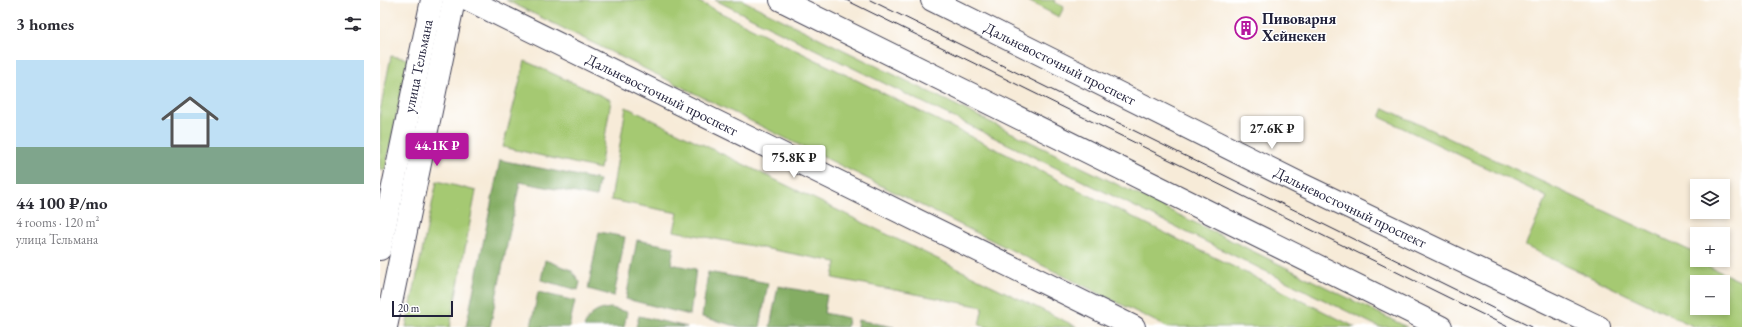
<!DOCTYPE html>
<html lang="en">
<head>
<meta charset="utf-8">
<style>
	body { margin:0; font-family:"EB Garamond",serif; background:#f2f2f3; color:#2b2b33; height:100vh; display:flex; flex-direction:column; font-size:15px; white-space:nowrap }
	* { box-sizing:border-box; margin:0 }
	p { font-size:13px; color:#7c7c81 }
	.icon { flex:none; width:22px; height:22px; fill:none; stroke:currentColor; stroke-width:2; stroke-linecap:round; stroke-linejoin:round }
	.map { position:relative; flex:1; overflow:hidden }
	.sheet { display:flex; flex-direction:column; background:#fff; width:380px }
	.sheet>* { flex:none }
	.buttons { position:absolute; left:1310px; top:179px; display:grid; gap:8px }
	.buttons a { display:grid; place-items:center; width:40px; height:40px; border-radius:0px; background:#fff; box-shadow:0 2px 6px #0003; font-size:20px }
	.scale { position:absolute; left:12px; bottom:10px; width:61px; box-sizing:border-box; padding-left:4px; border:2px solid #22223b; border-top:0; font-size:11px; line-height:14px; white-space:nowrap; color:#22223b; -webkit-text-stroke:3px #fff; paint-order:stroke }
	.price { position:absolute; translate:-50% -34px; padding:0 9px; border-radius:4px; background:#fff; color:#222; font-size:13px; line-height:26px; filter:drop-shadow(0 1px 2px #0008) }
	.price::after { content:''; position:absolute; left:50%; top:24px; width:12px; height:9px; margin-left:-6px; background:inherit; clip-path:polygon(0 0,100% 0,50% 100%) }
	.price.current { background:#b5179e; color:#fff }
	ul { padding:0; list-style:none }
	li { display:grid; align-content:center; gap:8px; height:212px; padding:0 16px }
	li+li { border-top:1px solid #e1e1e2 }
	li span { display:grid; place-items:center; height:124px; border-radius:0px; color:#555 }
	li>.icon { margin-inline-start:auto }
	span .icon { width:72px; height:72px; fill:#fffc; stroke-width:1 }
	li b { font-size:17px }
	h2 { display:flex; justify-content:space-between; align-items:center; height:48px; padding:0 16px; font-size:17px }
	main { display:flex; flex:1; min-height:0 }
	.map>svg:first-child { display:block }
	.green { fill:#a5c972; stroke:#647656; fill-rule:evenodd }
	.forest { fill:#84ad64; stroke:#536850 }
	.lines { fill:none; stroke-linecap:round; stroke-linejoin:round }
	.minor-casing { stroke:#424053; stroke-width:24 }
	.major-casing { stroke:#424053; stroke-width:24 }
	.minor { stroke:#fff; stroke-width:22 }
	.major { stroke:#fff; stroke-width:22 }
	.tram { stroke:#22223b; stroke-width:1 }
	.labels { text-anchor:middle; stroke-width:3; stroke-linejoin:round; paint-order:stroke }
	.poi-label { font-size:15px; font-weight:bold; fill:#22223b; stroke:#fff; text-anchor:start }
	.street-label { font-size:15px; fill:#22223b; stroke:#fff }
</style>
</head>
<body>
<main>
<section class="sheet">
<h2>3 homes<svg class="icon" aria-label="filters" viewBox="0 0 24 24"><path d="M4 7h16M4 17h16"/><circle cx="9" cy="7" r="2"/><circle cx="15" cy="17" r="2"/></svg></h2>
<ul>
<li><span style="background:linear-gradient(#bfe0f5 70%,#7fa58c 0)"><svg class="icon" aria-label="home" viewBox="0 0 24 24"><path d="M3 11l9-7 9 7M6 9v11h12V9"/></svg></span><div><b>44 100 ₽/mo</b><p>4 rooms · 120 m²</p><p>улица Тельмана</p></div></li>
</ul>
</section>
<div class="map">
<svg width="1362" height="327" viewBox="0 0 1362 327">
	<rect width="100%" height="100%" fill="#fff"/>
	<filter id="ink" filterUnits="userSpaceOnUse"><feTurbulence type="fractalNoise" baseFrequency=".025" numOctaves="2"/><feDisplacementMap in="SourceGraphic" scale="8" xChannelSelector="R" yChannelSelector="G"/><feConvolveMatrix kernelMatrix="1 2 1 2 8 2 1 2 1" color-interpolation-filters="sRGB"/></filter>
	<filter id="wash" filterUnits="userSpaceOnUse"><feTurbulence type="fractalNoise" baseFrequency=".012" numOctaves="4" result="noise"/><feDisplacementMap in="SourceGraphic" scale="16" xChannelSelector="R" yChannelSelector="G"/><feGaussianBlur stdDeviation="0.9" result="paint"/><feColorMatrix in="noise" values="0 0 0 0 0 0 0 0 0 0 0 0 0 0 0 0 0 1.4 0 .05"/><feComposite in="paint" operator="in"/></filter>
	<g filter="url(#wash)">
		<rect width="100%" height="100%" fill="#f7ebd8"/>
		<g class="green">
			<polygon points="126,0 315,0 975,327 787,327"/>
			<polygon points="335,0 362,0 1027,327 999,327"/>
			<polygon points="646,0 675,0 674,2 684,7 679,17"/>
			<polygon points="11,56 28,59 5,170 0,169 0,112"/>
			<polygon points="145,61 231,100 220,169 123,147"/>
			<polygon points="246,107 697,327 608,327 599,325 603,307 453,278 456,262 294,231 298,213 231,200"/>
			<path d="M 1004,108 L 1317,254 L 1317,260 L 1325,260 L 1323,264 L 1362,282 L 1362,327 L 1315,327 L 1145,246 L 1167,197 L 1000,117 ZM 1317,282 L 1343,282 L 1343,308 L 1317,308 Z"/>
			<polygon points="57,181 96,191 70,327 26,327"/>
		</g>
		<g class="forest">
			<polygon points="120,160 219,180 216,197 140,182 110,327 86,327"/>
			<polygon points="219,232 245,237 234,296 208,289"/>
			<polygon points="257,240 294,247 291,264 316,269 310,315 246,299"/>
			<polygon points="165,260 191,270 200,282 198,290 161,280"/>
			<polygon points="328,272 388,283 380,327 360,327 322,317"/>
			<polygon points="398,286 447,295 444,313 468,318 467,327 390,327"/>
			<polygon points="158,292 195,301 189,327 151,327"/>
			<path d="M 231,308 L 247,312 L 244,327 L 204,327 C 208,314 218,309 231,308 Z"/>
			<polygon points="259,316 307,327 256,327"/>
			<polygon points="478,320 514,327 477,327"/>
		</g>
	</g>
	<g filter="url(#ink)">
		<g class="lines">
			<g class="minor-casing">
				<g id="minor">
					<path id="s1" d="M 89,0 L 754,327"/>
					<path id="s2" d="M 0,249 L 52,0"/>
					<polyline points="6,327 74,0"/>
				</g>
			</g>
			<g class="major-casing">
				<g id="major">
					<polyline points="401,0 1061,327"/>
					<path id="s3" d="M 552,0 L 923,185 L 1219,327"/>
				</g>
			</g>
			<use href="#minor" class="minor"/>
			<use href="#major" class="major"/>
			<g class="tram">
				<polyline points="466,0 1128,327"/>
				<polyline points="490,0 1151,327"/>
			</g>
		</g>
	</g>
	<defs>
		<g id="building-ring" transform="scale(1.15)"><circle r="9.5" fill="#fff" stroke="#b5179e" stroke-width="1.5"/><path d="M-4-6H4V6H1V3H-1V6H-4ZM-2.5-4.3h1.7v1.8h-1.7ZM.8-4.3h1.7v1.8H.8ZM-2.5-1h1.7V.8h-1.7ZM.8-1h1.7V.8H.8Z" fill="#b5179e"/></g>
	</defs>
	<g fill-rule="evenodd">
		<use href="#building-ring" x="866" y="28"/>
	</g>
	<g class="labels">
		<g class="poi-label">
			<text x="882" y="24">Пивоварня<tspan x="882" dy="17">Хейнекен</tspan></text>
		</g>
		<g class="street-label">
			<text dy="5" stroke="none"><textPath href="#s3" startOffset="143">Дальневосточный проспект</textPath></text>
			<text dy="5" stroke="none"><textPath href="#s2" startOffset="187">улица Тельмана</textPath></text>
			<text dy="5" stroke="none"><textPath href="#s1" startOffset="215">Дальневосточный проспект</textPath></text>
			<text dy="5" stroke="none"><textPath href="#s3" startOffset="467">Дальневосточный проспект</textPath></text>
		</g>
	</g>
</svg>
<div class="buttons">
<a><svg class="icon" aria-label="layers" viewBox="0 0 24 24"><path d="M12 4l9 5-9 5-9-5zM3 14l9 5 9-5"/></svg></a>
<a>+</a>
<a>−</a>
</div>
<div class="scale">20 m</div>
<b class="price" style="left:892px;top:150px">27.6K ₽</b>
<b class="price current" style="left:57px;top:167px">44.1K ₽</b>
<b class="price" style="left:414px;top:179px">75.8K ₽</b>
</div>
</main>
</body>
</html>
